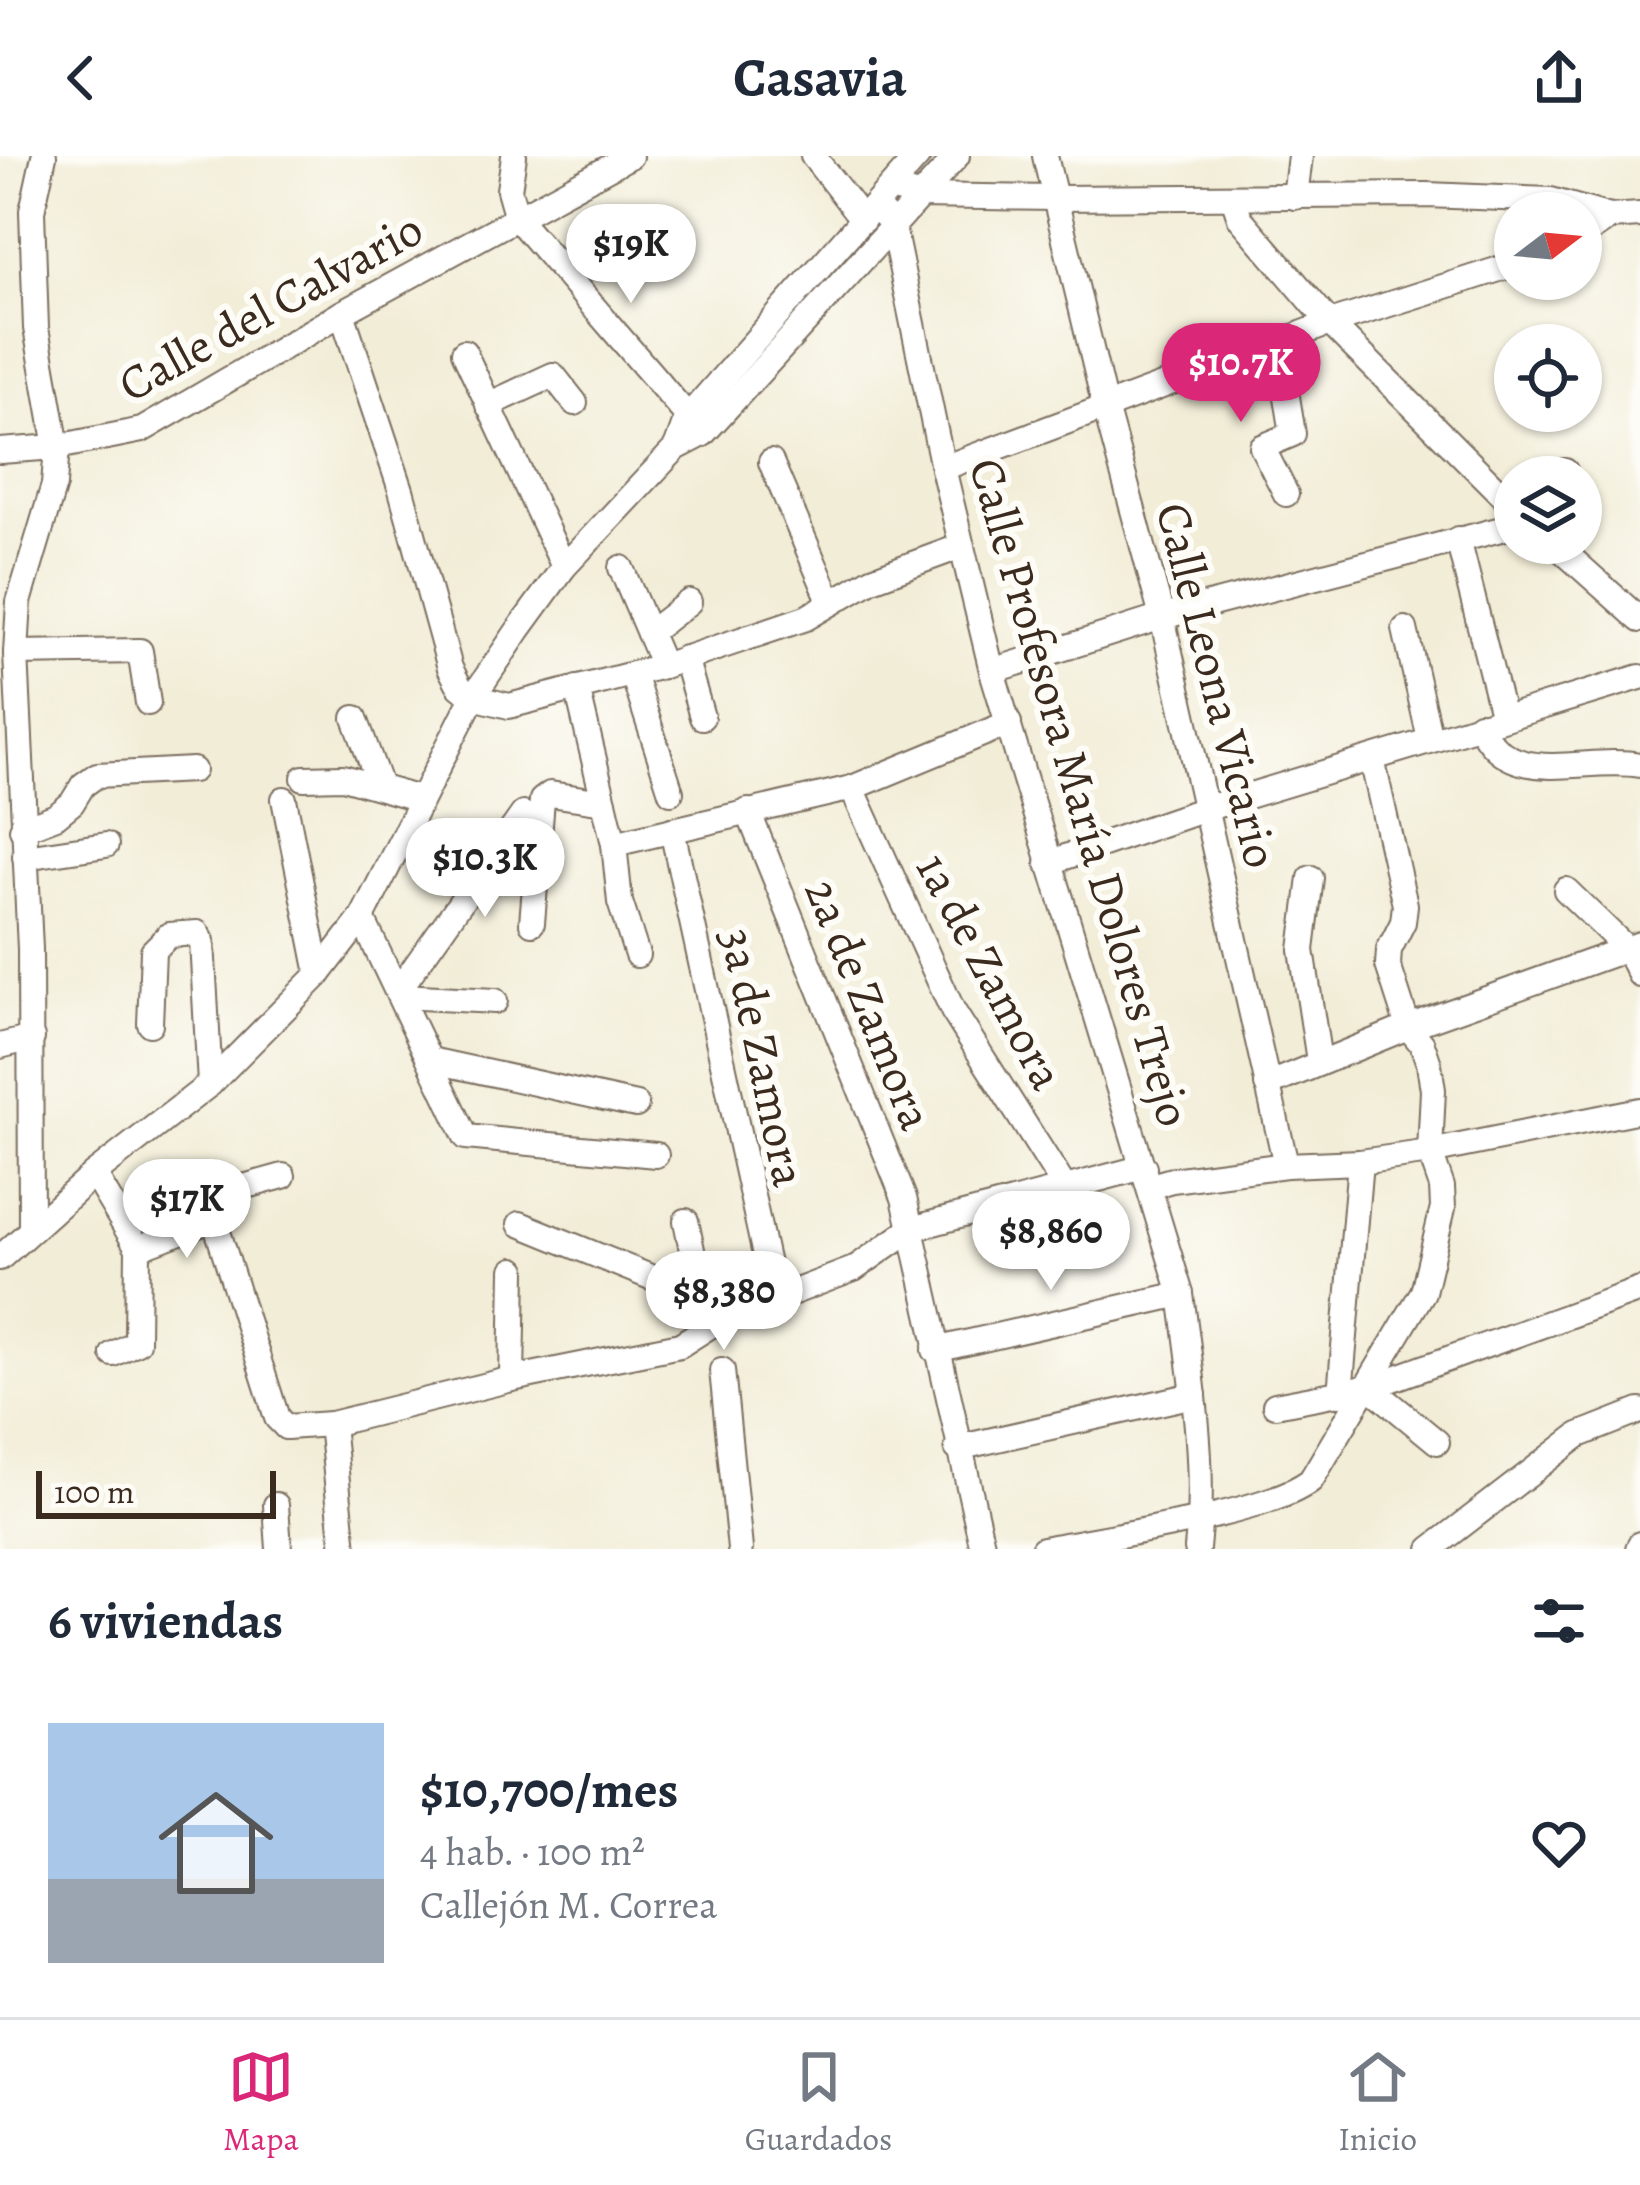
<!DOCTYPE html>
<html lang="es">
<head>
<meta charset="utf-8">
<style>
	body { margin:0; font-family:Alegreya,serif; background:#f6f6f7; color:#1f2937; height:100vh; display:flex; flex-direction:column; font-size:45px; white-space:nowrap }
	* { box-sizing:border-box; margin:0 }
	p { font-size:39px; color:#747a83 }
	.icon { flex:none; width:66px; height:66px; fill:none; stroke:currentColor; stroke-width:2; stroke-linecap:round; stroke-linejoin:round }
	.map { position:relative; height:1393px; overflow:hidden }
	.sheet { display:flex; flex-direction:column; background:#fff; flex:1 }
	.sheet>* { flex:none }
	.needle { width:78px; rotate:74deg }
	.tools { position:absolute; left:1494px; top:36px; display:grid; gap:24px }
	.tools a { display:grid; place-items:center; width:108px; height:108px; border-radius:50%; background:#fff; box-shadow:0 3px 9px #0004; font-size:60px }
	.scale { position:absolute; left:36px; bottom:30px; width:240px; box-sizing:border-box; padding-left:12px; border:6px solid #3b2a1e; border-top:0; font-size:33px; line-height:42px; white-space:nowrap; color:#3b2a1e; -webkit-text-stroke:9px #fdfcf7; paint-order:stroke }
	.price { position:absolute; translate:-50% -102px; padding:0 27px; border-radius:42px; background:#fff; color:#222; font-size:39px; line-height:78px; filter:drop-shadow(0 3px 6px #0008) }
	.price::after { content:''; position:absolute; left:50%; top:72px; width:36px; height:27px; margin-left:-18px; background:inherit; clip-path:polygon(0 0,100% 0,50% 100%) }
	.price.on { background:#db2777; color:#fff }
	ul { padding:0; list-style:none }
	li { display:flex; align-items:center; gap:36px; height:300px; padding:0 48px }
	li span { display:grid; place-items:center; flex:none; width:336px; height:240px; border-radius:0px; color:#555 }
	li>.icon { margin-inline-start:auto }
	span .icon { width:144px; height:144px; fill:#fffc; stroke-width:1 }
	li b { font-size:51px }
	h2 { display:flex; justify-content:space-between; align-items:center; height:144px; padding:0 48px; font-size:51px }
	header { display:flex; justify-content:space-between; align-items:center; height:156px; padding:0 48px; background:#fff; font-size:54px; font-weight:700 }
	.menu { display:flex; justify-content:space-around; align-items:center; height:168px; border-top:3px solid #e0e1e3; background:#fff; font-size:33px; color:#747a83 }
	.menu a { display:grid; justify-items:center; gap:6px }
	.menu .on { color:#db2777 }
	.map>svg:first-child { display:block }
	.lines { fill:none; stroke-linecap:round; stroke-linejoin:round }
	.minor-casing { stroke:#7b6e5f; stroke-width:28 }
	.minor { stroke:#fff; stroke-width:24 }
	.labels { text-anchor:middle; stroke-width:12; stroke-linejoin:round; paint-order:stroke }
	.street-label { font-size:48px; fill:#3b2a1e; stroke:#fdfcf7 }
</style>
</head>
<body>
<header><svg class="icon" aria-label="back" viewBox="0 0 24 24"><path d="M15 5l-7 7 7 7"/></svg>Casavia<svg class="icon" aria-label="share" viewBox="0 0 24 24"><path d="M12 15V3M7 8l5-5 5 5M5 13v7h14v-7"/></svg></header>
<div class="map">
<svg width="1640" height="1393" viewBox="0 0 1640 1393">
	<rect width="100%" height="100%" fill="#fdfcf7"/>
	<filter id="ink" filterUnits="userSpaceOnUse"><feTurbulence type="fractalNoise" baseFrequency=".00833" numOctaves="2"/><feDisplacementMap in="SourceGraphic" scale="24" xChannelSelector="R" yChannelSelector="G"/><feConvolveMatrix kernelMatrix="1 2 1 2 8 2 1 2 1" color-interpolation-filters="sRGB"/></filter>
	<filter id="wash" filterUnits="userSpaceOnUse"><feTurbulence type="fractalNoise" baseFrequency=".004" numOctaves="4" result="noise"/><feDisplacementMap in="SourceGraphic" scale="48" xChannelSelector="R" yChannelSelector="G"/><feGaussianBlur stdDeviation="2.7" result="paint"/><feColorMatrix in="noise" values="0 0 0 0 0 0 0 0 0 0 0 0 0 0 0 0 0 1.4 0 .05"/><feComposite in="paint" operator="in"/></filter>
	<g filter="url(#wash)">
		<rect width="100%" height="100%" fill="#f2edd7"/>
	</g>
	<g filter="url(#ink)">
		<g class="lines">
			<g class="minor-casing">
				<g id="minor">
					<polyline points="514,0 509,34 517,62 697,271"/>
					<polyline points="813,0 863,64"/>
					<polyline points="1045,0 1105,251 1162,461 1286,1009"/>
					<polyline points="892,33 919,40 1055,42 1427,39 1551,44 1610,61 1640,59"/>
					<polyline points="1295,41 1300,0"/>
					<polyline points="1234,44 1240,62 1330,167 1515,352"/>
					<path d="M 876,51 L 892,67 L 943,312 L 992,515 L 1181,1138 C 1192,1222 1206,1309 1197,1393"/>
					<polyline points="1581,81 1610,61"/>
					<polyline points="342,157 401,334 450,512 460,531 473,541 509,550 663,510 806,462 872,423 962,390"/>
					<polyline points="1278,185 1293,278 1262,291 1286,338"/>
					<polyline points="464,196 564,411"/>
					<polyline points="488,249 553,219 575,247"/>
					<polyline points="676,292 687,262 918,0"/>
					<polyline points="0,295 57,291 142,274 342,157 630,0"/>
					<polyline points="771,306 831,447"/>
					<polyline points="943,312 1330,167 1515,108"/>
					<polyline points="1559,321 1565,315"/>
					<polyline points="1458,383 1503,562"/>
					<polyline points="1554,387 1640,464"/>
					<polyline points="621,412 663,510"/>
					<polyline points="1405,473 1430,583"/>
					<polyline points="649,477 689,446"/>
					<polyline points="16,497 140,495 148,547"/>
					<polyline points="685,502 702,561"/>
					<polyline points="992,515 1162,461 1509,371 1515,364"/>
					<polyline points="633,518 671,636"/>
					<polyline points="577,532 614,688 620,746 637,799"/>
					<polyline points="355,562 380,630"/>
					<path d="M 1479,568 C 1509,635 1582,599 1640,609"/>
					<polyline points="304,622 343,621 420,643"/>
					<polyline points="852,632 953,855 1065,1032"/>
					<polyline points="284,643 319,818"/>
					<polyline points="748,655 904,1042 983,1393"/>
					<polyline points="22,673 56,660 72,647 83,629 97,619 193,614"/>
					<polyline points="672,674 775,1145"/>
					<polyline points="614,688 852,632 1009,567"/>
					<polyline points="25,701 106,689"/>
					<polyline points="1048,707 1208,652 1640,521"/>
					<polyline points="1311,722 1302,794 1319,905"/>
					<polyline points="1566,734 1627,793 1640,819"/>
					<polyline points="362,762 466,981 656,999"/>
					<polyline points="532,767 542,644 550,638 604,646"/>
					<polyline points="398,835 523,658"/>
					<polyline points="401,840 495,845"/>
					<polyline points="150,868 153,795 169,779 197,777 202,785 210,928"/>
					<polyline points="0,890 32,882"/>
					<polyline points="430,904 636,949"/>
					<polyline points="1267,929 1408,871 1640,788"/>
					<polyline points="94,1018 138,1092"/>
					<polyline points="1151,1030 1172,1024 1286,1009 1360,1006 1430,996 1640,954"/>
					<polyline points="214,1063 277,1262 286,1271"/>
					<polyline points="214,1063 229,1035 283,1020"/>
					<polyline points="686,1065 702,1142 709,1153"/>
					<polyline points="520,1068 702,1142"/>
					<polyline points="31,1072 30,793 16,497 19,446 54,329 57,291 36,172 32,55 44,0"/>
					<polyline points="138,1092 214,1063"/>
					<polyline points="0,1102 94,1018 210,928 319,818 362,762 473,541 519,473 564,411 676,292 703,278 957,0"/>
					<polyline points="935,1194 1181,1138"/>
					<polyline points="113,1198 137,1186 138,1092"/>
					<polyline points="722,1214 740,1393"/>
					<polyline points="512,1223 514,1114"/>
					<polyline points="1370,1231 1437,1286"/>
					<polyline points="1340,1238 1360,1006"/>
					<polyline points="1275,1249 1370,1231 1640,1134"/>
					<polyline points="331,1268 344,1393"/>
					<polyline points="286,1271 331,1268 512,1223 680,1189 716,1166 854,1113 911,1073 1144,1011"/>
					<polyline points="957,1292 1194,1239"/>
					<polyline points="276,1349 279,1393"/>
					<path d="M 1043,1393 C 1103,1381 1269,1358 1311,1324 L 1423,1136 L 1443,1052 L 1442,1031 L 1430,996 L 1433,934 L 1429,908 L 1422,888 L 1408,871 L 1388,809 L 1389,794 L 1403,766 L 1405,749 L 1372,603"/>
					<polyline points="1431,1393 1579,1279 1640,1255"/>
					<polyline points="1638,1393 1640,1388"/>
				</g>
			</g>
			<use href="#minor" class="minor"/>
		</g>
	</g>
	<g class="labels">
		<g class="street-label">
			<text transform="translate(270 150) rotate(-29)" y="17">Calle del Calvario</text>
			<text transform="translate(1218 529) rotate(76)" y="17">Calle Leona Vicario</text>
			<text transform="translate(1081 636) rotate(74)" y="17">Calle Profesora María Dolores Trejo</text>
			<text transform="translate(991 815) rotate(62)" y="17">1a de Zamora</text>
			<text transform="translate(870 848) rotate(68)" y="17">2a de Zamora</text>
			<text transform="translate(764 901) rotate(78)" y="17">3a de Zamora</text>
		</g>
	</g>
</svg>
<div class="tools">
<a><svg class="needle" viewBox="-14 -14 28 28"><path d="M0-13l5 13h-10z" fill="#e53935"/><path d="M0 13l5-13h-10z" fill="#747a83"/></svg></a>
<a><svg class="icon" aria-label="locate" viewBox="0 0 24 24"><circle cx="12" cy="12" r="6"/><path d="M12 2v4M12 18v4M2 12h4M18 12h4"/></svg></a>
<a><svg class="icon" aria-label="layers" viewBox="0 0 24 24"><path d="M12 4l9 5-9 5-9-5zM3 14l9 5 9-5"/></svg></a>
</div>
<div class="scale">100 m</div>
<b class="price" style="left:631px;top:150px">$19K</b>
<b class="price on" style="left:1241px;top:269px">$10.7K</b>
<b class="price" style="left:485px;top:764px">$10.3K</b>
<b class="price" style="left:187px;top:1105px">$17K</b>
<b class="price" style="left:1051px;top:1137px">$8,860</b>
<b class="price" style="left:724px;top:1197px">$8,380</b>
</div>
<section class="sheet">
<h2>6 viviendas<svg class="icon" aria-label="filters" viewBox="0 0 24 24"><path d="M4 7h16M4 17h16"/><circle cx="9" cy="7" r="2"/><circle cx="15" cy="17" r="2"/></svg></h2>
<ul>
<li><span style="background:linear-gradient(#a9c7e8 65%,#9aa5b1 0)"><svg class="icon" aria-label="home" viewBox="0 0 24 24"><path d="M3 11l9-7 9 7M6 9v11h12V9"/></svg></span><div><b>$10,700/mes</b><p>4 hab. · 100 m²</p><p>Callejón M. Correa</p></div><svg class="icon" aria-label="heart" viewBox="0 0 24 24"><path d="M12 20l-8-8c-3-5 5-10 8-4 3-6 11-1 8 4z"/></svg></li>
</ul>
</section>
<nav class="menu">
<a class="on"><svg class="icon" aria-label="map" viewBox="0 0 24 24"><path d="M3 6l6-2 6 2 6-2v14l-6 2-6-2-6 2zM9 4v14M15 6v14"/></svg>Mapa</a>
<a><svg class="icon" aria-label="saved" viewBox="0 0 24 24"><path d="M7 4h10v16l-5-4-5 4z"/></svg>Guardados</a>
<a><svg class="icon" aria-label="home" viewBox="0 0 24 24"><path d="M3 11l9-7 9 7M6 9v11h12V9"/></svg>Inicio</a>
</nav>
</body>
</html>
